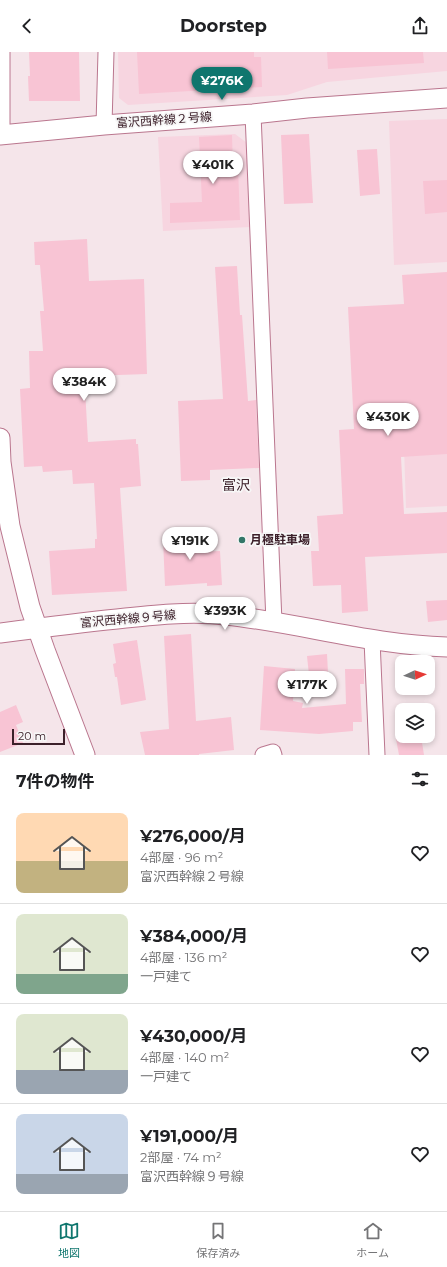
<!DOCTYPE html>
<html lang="ja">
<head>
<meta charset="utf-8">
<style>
	body { margin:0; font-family:Montserrat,"Noto Sans JP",sans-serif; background:#f2f2f2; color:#202124; height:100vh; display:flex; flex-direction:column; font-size:15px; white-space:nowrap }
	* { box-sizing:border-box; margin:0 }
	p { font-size:13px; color:#757577 }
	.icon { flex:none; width:22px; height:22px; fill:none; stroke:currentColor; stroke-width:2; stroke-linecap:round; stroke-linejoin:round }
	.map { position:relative; height:703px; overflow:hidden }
	.drawer { display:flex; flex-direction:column; background:#fff; flex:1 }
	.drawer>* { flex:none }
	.needle { width:26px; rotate:86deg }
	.fabs { position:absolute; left:395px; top:603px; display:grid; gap:8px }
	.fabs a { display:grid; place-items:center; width:40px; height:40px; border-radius:8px; background:#fff; box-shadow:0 2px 6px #0003; font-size:20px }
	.scale { position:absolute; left:12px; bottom:10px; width:53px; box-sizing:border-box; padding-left:4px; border:2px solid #3c202a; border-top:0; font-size:11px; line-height:14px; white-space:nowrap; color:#3c202a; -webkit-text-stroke:3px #f7f7f7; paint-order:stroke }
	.price { position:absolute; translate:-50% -34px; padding:0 9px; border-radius:14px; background:#fff; color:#222; font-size:13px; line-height:26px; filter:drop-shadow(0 1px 2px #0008) }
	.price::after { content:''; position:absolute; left:50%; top:24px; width:12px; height:9px; margin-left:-6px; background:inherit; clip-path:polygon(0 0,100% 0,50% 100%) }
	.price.current { background:#0f766e; color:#fff }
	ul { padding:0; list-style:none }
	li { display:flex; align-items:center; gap:12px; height:100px; padding:0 16px }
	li+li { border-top:1px solid #e0e0e0 }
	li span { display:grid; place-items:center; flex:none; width:112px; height:80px; border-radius:8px; color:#555 }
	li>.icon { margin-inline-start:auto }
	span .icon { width:48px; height:48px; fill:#fffc; stroke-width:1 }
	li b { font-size:17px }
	h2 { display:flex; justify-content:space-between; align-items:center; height:48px; padding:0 16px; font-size:17px }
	header { display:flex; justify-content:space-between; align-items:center; height:52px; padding:0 16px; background:#fff; font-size:18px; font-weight:700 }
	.tabs { display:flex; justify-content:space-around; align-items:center; height:56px; border-top:1px solid #e0e0e0; background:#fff; font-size:11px; color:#757577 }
	.tabs a { display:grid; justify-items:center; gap:2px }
	.tabs .current { color:#0f766e }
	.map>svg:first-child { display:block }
	.built { fill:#f7d5e0 }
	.building { fill:#f8c4d4 }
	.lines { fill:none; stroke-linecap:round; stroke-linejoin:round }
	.minor-casing { stroke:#ba768e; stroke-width:17 }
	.tertiary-casing { stroke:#ba768e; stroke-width:21 }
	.minor { stroke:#fff; stroke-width:15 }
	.tertiary { stroke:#fff; stroke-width:19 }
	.poi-dot { fill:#337668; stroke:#f7f7f7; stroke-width:1.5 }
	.labels { text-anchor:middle; stroke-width:3.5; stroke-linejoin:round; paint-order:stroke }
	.street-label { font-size:12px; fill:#3c202a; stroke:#f7f7f7 }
	.poi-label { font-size:12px; font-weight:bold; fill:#3c202a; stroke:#f7f7f7; text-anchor:start }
	.quarter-label { font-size:14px; fill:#3c202a; stroke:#f7f7f7 }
</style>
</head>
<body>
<header><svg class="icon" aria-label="back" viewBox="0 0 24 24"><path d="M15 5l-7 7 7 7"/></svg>Doorstep<svg class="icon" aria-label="share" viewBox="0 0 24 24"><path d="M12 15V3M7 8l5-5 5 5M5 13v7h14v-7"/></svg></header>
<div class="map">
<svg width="447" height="703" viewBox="0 0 447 703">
	<rect width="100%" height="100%" fill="#f5e5ea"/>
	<g class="built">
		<polygon points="118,0 447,0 447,19 327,30 287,43 128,53 119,46"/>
		<polygon points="447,67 447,210 394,213 389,69"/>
		<polygon points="235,82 247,91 251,175 163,179 158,85"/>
		<polygon points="447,269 447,454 406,456 400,271"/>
	</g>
	<g class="building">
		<polygon points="29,0 79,0 80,49 29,49 28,24 30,24"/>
		<polygon points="137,0 254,0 254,5 261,5 262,35 139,42"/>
		<polygon points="327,0 423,0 424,11 328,17"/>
		<polygon points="309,82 313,151 284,152 281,83"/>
		<polygon points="232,83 233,116 238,116 240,168 170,171 170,151 202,150 199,85"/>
		<polygon points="377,97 380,142 360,144 357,98"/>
		<polygon points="447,128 447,160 425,162 423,129"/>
		<polygon points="87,187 89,229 144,227 147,322 90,324 90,336 85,337 88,390 136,387 136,392 138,392 141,434 120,436 127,539 52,543 49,499 95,496 95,487 97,487 94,431 73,432 72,418 43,420 42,414 24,415 20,337 30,336 29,299 43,299 40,259 44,259 40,213 35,213 34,190"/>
		<polygon points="237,214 240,263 242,263 248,349 256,348 259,416 210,418 210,428 181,429 178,349 223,347 215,215"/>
		<polygon points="447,220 447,402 401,405 404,462 447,460 447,501 365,505 368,559 342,561 341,533 313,534 311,499 319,499 317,464 343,462 339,378 354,377 348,255 404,252 402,223"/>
		<polygon points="192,475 193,486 198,486 198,500 220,499 222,533 207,534 207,531 165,534 163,487 175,486 174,476"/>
		<polygon points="447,548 447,568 428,570 426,549"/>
		<polygon points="191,582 196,669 231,665 234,698 199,702 199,703 145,703 140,680 169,677 164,584"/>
		<polygon points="137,588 146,648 121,653 117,625 115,625 113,612 116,611 113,592"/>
		<polygon points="327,602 328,621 309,623 307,604"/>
		<polygon points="264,614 295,617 293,649 303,651 302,656 346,652 345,617 364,617 364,632 360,632 362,670 353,670 353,679 319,682 260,678"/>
		<polygon points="16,653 23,670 16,673 23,691 0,700 0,660"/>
		<polygon points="409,684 421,684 424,703 399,703 396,687"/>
	</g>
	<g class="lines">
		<g class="minor-casing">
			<g id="minor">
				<polyline points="253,62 274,570"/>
				<polyline points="104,73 106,0"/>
				<polyline points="372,588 377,703"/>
				<polyline points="263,703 273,700 274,703"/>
			</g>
		</g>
		<g class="tertiary-casing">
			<g id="tertiary">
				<polyline points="0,74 0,0"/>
				<polyline points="0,83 104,73 253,62 307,56 447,46"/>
				<polyline points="0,386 1,410 10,474 30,555 45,598 85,703"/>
				<path d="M 0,581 C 39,576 78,571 117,567 C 153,563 190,559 226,563 C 300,571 372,593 447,595"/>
			</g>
		</g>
		<use href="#minor" class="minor"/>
		<use href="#tertiary" class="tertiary"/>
	</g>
	<circle class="poi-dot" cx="242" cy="488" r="4"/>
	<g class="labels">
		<g class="street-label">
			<text transform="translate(164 68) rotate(-4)" y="4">富沢西幹線２号線</text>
			<text transform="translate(128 567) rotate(-5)" y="4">富沢西幹線９号線</text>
		</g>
		<g class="poi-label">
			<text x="250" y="492">月極駐車場</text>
		</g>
		<g class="quarter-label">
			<text x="236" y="438">富沢</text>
		</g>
	</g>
</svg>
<div class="fabs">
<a><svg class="needle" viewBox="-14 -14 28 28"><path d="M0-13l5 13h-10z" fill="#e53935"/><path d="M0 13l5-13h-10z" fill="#757577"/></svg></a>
<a><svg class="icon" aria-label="layers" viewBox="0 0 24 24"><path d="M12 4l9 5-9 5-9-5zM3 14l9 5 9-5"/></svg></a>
</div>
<div class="scale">20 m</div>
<b class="price current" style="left:222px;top:49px">¥276K</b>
<b class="price" style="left:213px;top:133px">¥401K</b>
<b class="price" style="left:84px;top:350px">¥384K</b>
<b class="price" style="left:388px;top:385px">¥430K</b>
<b class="price" style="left:190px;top:509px">¥191K</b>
<b class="price" style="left:225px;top:579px">¥393K</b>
<b class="price" style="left:307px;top:653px">¥177K</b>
</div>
<section class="drawer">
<h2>7件の物件<svg class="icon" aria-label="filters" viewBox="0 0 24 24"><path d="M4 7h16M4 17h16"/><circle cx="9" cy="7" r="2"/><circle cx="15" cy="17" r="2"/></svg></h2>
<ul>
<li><span style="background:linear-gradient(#ffd9b3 60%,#c2b280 0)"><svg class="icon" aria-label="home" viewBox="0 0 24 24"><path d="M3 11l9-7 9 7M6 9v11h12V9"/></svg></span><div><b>¥276,000/月</b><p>4部屋 · 96 m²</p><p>富沢西幹線２号線</p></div><svg class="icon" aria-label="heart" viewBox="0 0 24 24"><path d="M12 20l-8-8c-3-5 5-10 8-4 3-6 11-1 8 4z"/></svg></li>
<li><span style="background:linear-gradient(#dfe7d0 75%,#7fa58c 0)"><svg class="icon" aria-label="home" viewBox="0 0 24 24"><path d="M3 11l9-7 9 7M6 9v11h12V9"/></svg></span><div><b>¥384,000/月</b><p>4部屋 · 136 m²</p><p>一戸建て</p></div><svg class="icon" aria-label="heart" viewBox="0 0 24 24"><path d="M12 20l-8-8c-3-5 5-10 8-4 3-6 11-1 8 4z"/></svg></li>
<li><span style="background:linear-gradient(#dfe7d0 70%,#9aa5b1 0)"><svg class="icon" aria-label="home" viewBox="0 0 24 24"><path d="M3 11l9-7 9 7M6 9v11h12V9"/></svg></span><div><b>¥430,000/月</b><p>4部屋 · 140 m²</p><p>一戸建て</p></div><svg class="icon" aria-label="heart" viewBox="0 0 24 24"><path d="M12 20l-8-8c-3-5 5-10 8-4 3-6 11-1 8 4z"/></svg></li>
<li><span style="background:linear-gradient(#c9d6e8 75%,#9aa5b1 0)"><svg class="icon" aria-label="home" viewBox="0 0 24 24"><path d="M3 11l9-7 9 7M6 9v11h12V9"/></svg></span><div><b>¥191,000/月</b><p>2部屋 · 74 m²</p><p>富沢西幹線９号線</p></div><svg class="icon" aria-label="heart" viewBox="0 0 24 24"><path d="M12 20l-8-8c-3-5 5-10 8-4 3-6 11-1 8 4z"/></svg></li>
</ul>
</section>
<nav class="tabs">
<a class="current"><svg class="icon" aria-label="map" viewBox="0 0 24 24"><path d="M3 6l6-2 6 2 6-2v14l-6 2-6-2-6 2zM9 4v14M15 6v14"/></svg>地図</a>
<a><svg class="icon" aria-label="saved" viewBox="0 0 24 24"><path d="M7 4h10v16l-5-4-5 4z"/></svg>保存済み</a>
<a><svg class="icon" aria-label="home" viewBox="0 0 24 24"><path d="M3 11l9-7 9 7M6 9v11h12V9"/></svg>ホーム</a>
</nav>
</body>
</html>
